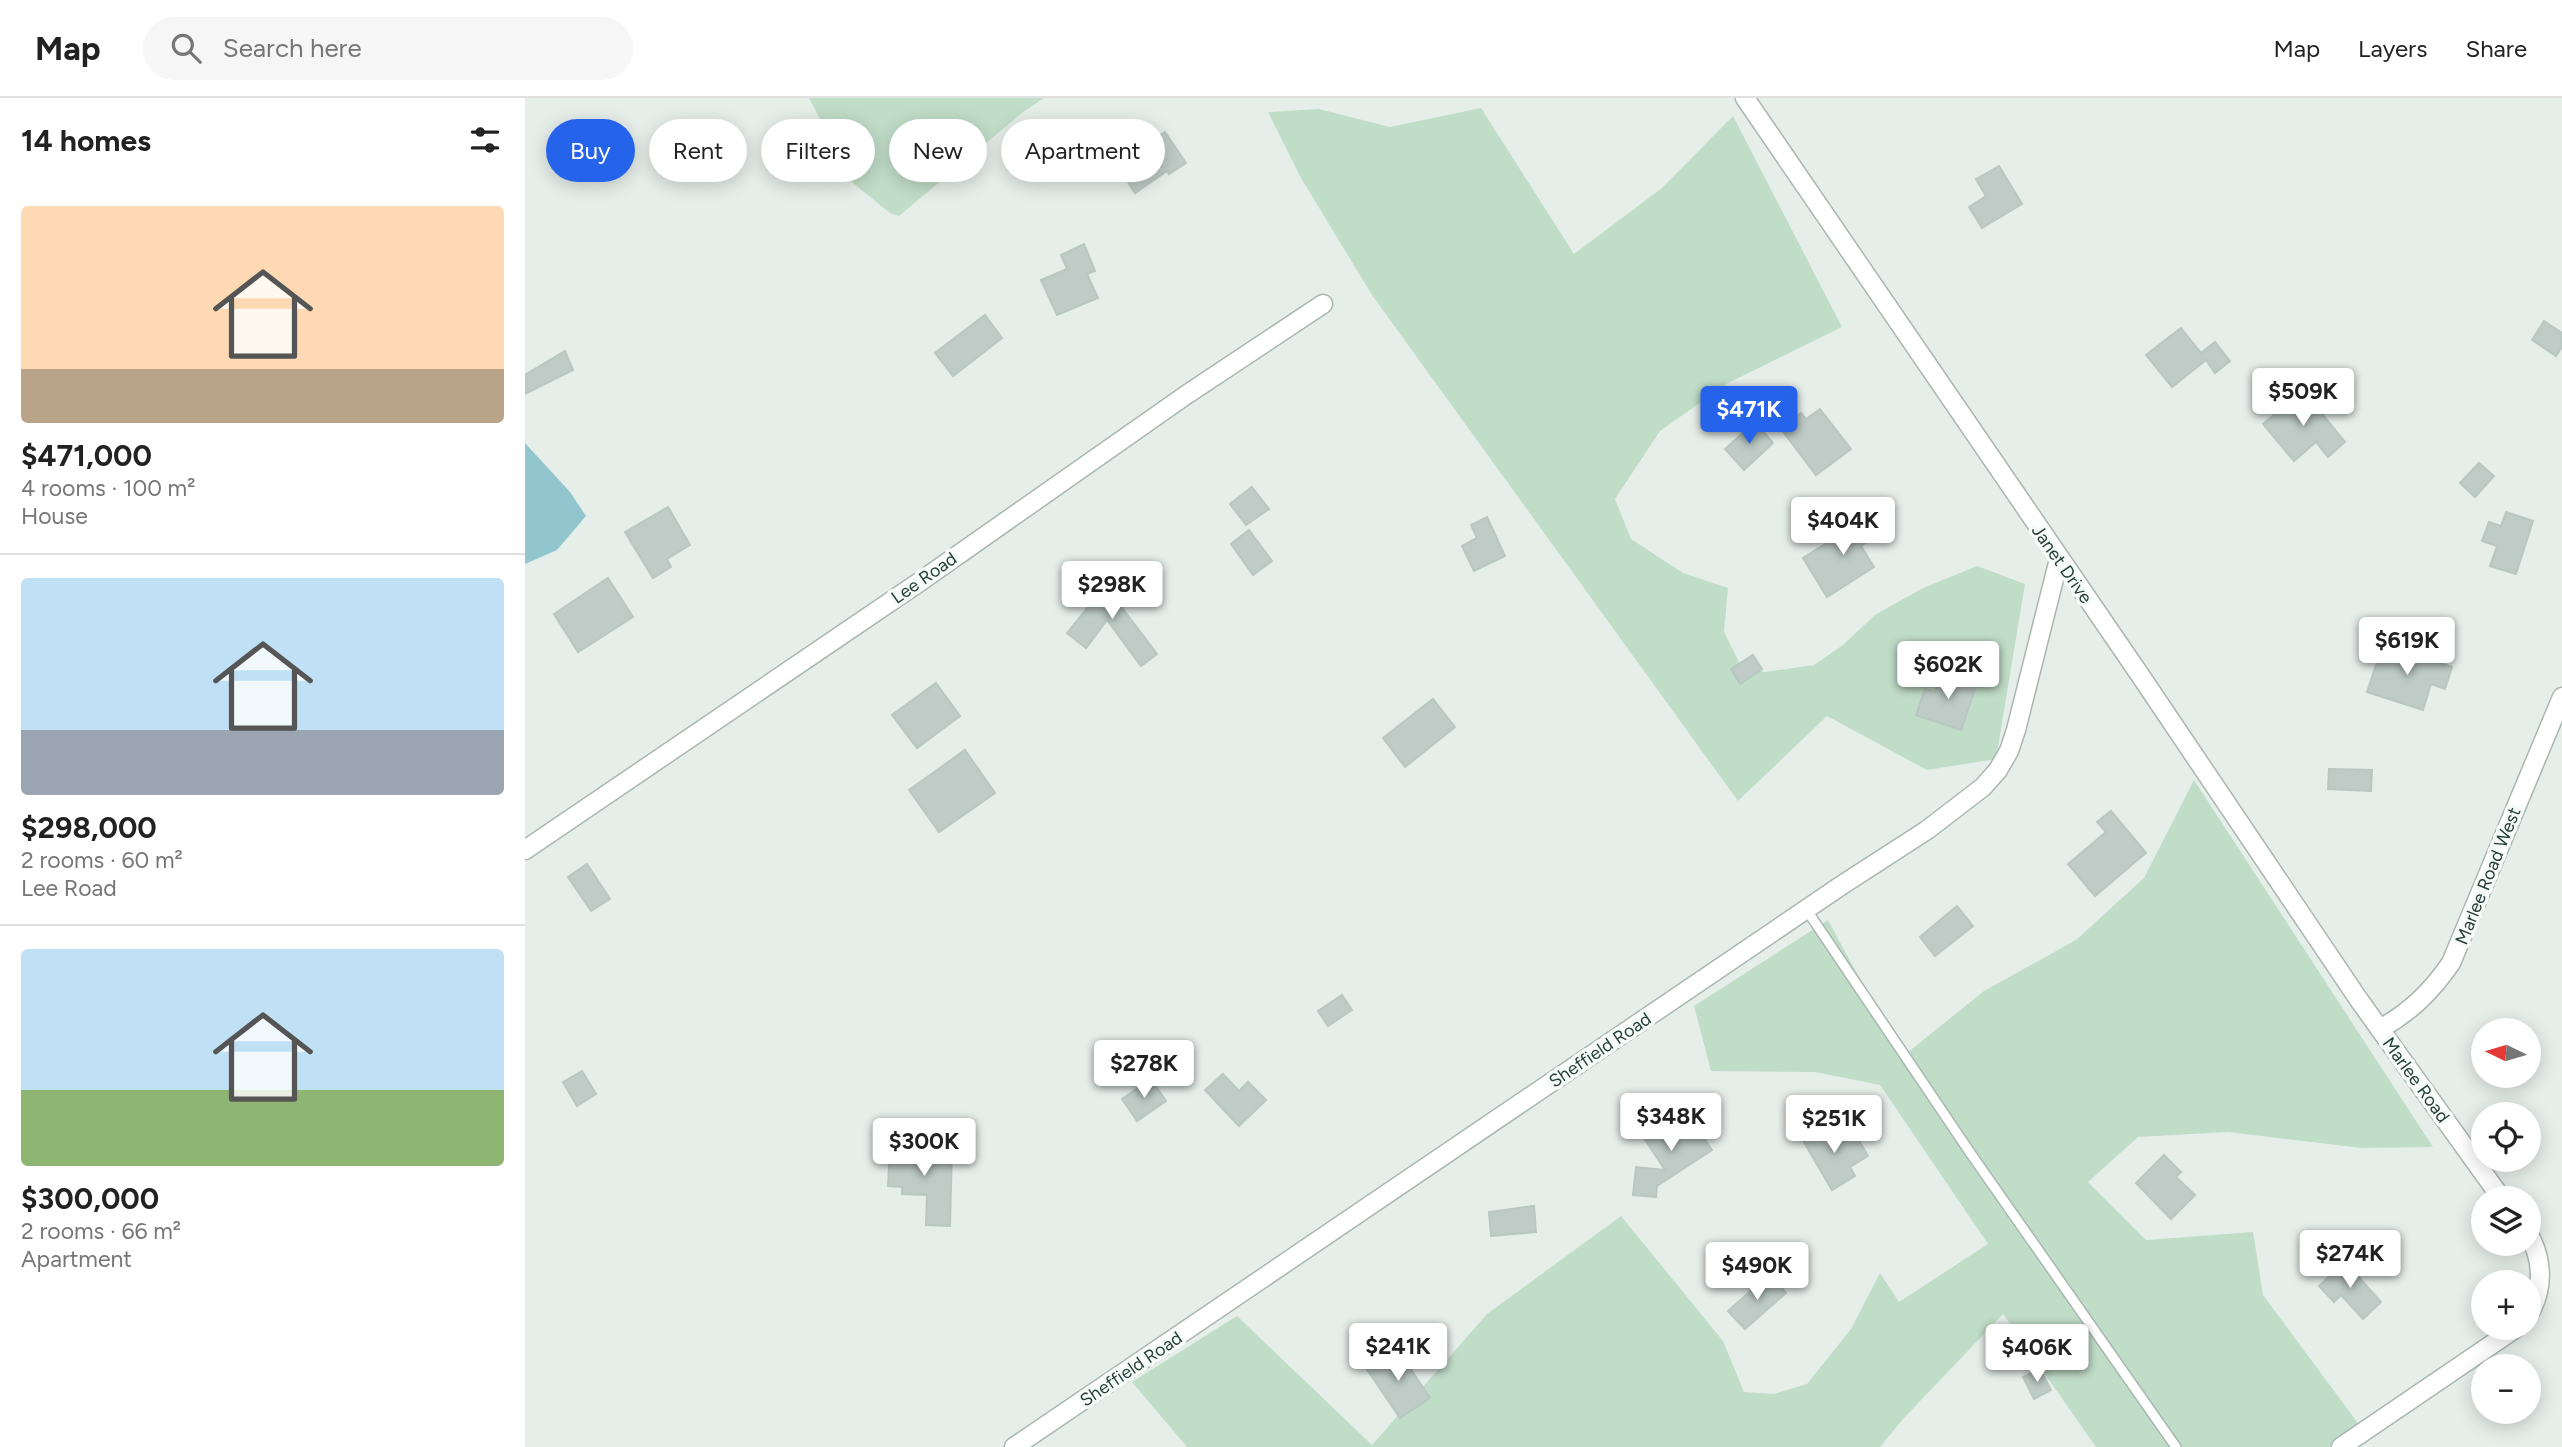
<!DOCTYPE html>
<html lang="en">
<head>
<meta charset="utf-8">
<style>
	body { margin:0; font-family:Figtree,sans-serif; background:#f6f6f6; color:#222; height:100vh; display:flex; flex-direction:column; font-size:26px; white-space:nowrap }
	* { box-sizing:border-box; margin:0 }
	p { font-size:23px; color:#767676 }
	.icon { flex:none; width:38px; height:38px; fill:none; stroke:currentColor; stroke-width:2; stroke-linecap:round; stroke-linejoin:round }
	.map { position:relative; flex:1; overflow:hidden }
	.details { display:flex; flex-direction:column; background:#fff; width:525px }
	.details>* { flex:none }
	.guide { position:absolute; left:21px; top:21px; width:665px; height:63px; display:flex; gap:14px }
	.needle { width:46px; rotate:275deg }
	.controls { position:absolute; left:1946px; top:920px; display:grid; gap:14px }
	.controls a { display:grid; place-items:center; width:70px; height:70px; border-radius:50%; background:#fff; box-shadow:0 4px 18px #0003; font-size:35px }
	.price { position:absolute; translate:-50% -60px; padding:0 16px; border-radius:7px; background:#fff; color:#222; font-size:23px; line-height:46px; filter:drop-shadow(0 2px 4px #0008) }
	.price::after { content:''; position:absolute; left:50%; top:42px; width:21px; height:16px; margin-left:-10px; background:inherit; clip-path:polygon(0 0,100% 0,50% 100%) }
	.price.active { background:#2563eb; color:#fff }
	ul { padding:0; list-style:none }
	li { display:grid; align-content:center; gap:14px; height:371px; padding:0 21px }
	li+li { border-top:2px solid #e0e0e0 }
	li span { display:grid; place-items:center; height:217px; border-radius:7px; color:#555 }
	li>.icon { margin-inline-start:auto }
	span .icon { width:126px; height:126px; fill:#fffc; stroke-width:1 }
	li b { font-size:30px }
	h2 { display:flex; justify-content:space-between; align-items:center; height:84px; padding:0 21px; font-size:30px }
	.chip { padding:0 24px; border-radius:32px; background:#fff; box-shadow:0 4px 18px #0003; font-size:24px; line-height:63px }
	.chip.active { background:#2563eb; color:#fff }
	header { display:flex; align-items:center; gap:42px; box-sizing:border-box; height:98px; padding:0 35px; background:#fff; border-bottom:2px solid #e0e0e0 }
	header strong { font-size:33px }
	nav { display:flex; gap:38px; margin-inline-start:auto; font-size:24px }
	.search { width:490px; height:63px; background:#f6f6f6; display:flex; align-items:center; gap:18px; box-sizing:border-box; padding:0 24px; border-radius:38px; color:#767676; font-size:26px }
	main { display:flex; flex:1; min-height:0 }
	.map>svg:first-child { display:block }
	.green { fill:#c0ddc8 }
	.water { fill:#92c6cf }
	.building { fill:#becbc6; stroke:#b8c7c1; stroke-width:2 }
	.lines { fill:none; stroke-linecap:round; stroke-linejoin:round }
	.lane-casing { stroke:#a9b6b1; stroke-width:12 }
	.street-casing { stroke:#a9b6b1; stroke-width:21 }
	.lane { stroke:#fff; stroke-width:9 }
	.street { stroke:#fff; stroke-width:18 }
	.labels { text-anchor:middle; stroke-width:7; stroke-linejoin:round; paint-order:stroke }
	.street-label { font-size:18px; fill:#263f38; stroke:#f6faf8 }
</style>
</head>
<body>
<header>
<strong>Map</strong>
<div class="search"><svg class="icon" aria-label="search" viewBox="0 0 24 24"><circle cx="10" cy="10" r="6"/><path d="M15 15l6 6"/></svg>Search here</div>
<nav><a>Map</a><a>Layers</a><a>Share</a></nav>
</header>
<main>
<section class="details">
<h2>14 homes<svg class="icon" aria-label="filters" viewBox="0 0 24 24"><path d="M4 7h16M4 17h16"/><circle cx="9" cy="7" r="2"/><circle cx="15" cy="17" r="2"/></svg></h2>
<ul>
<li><span style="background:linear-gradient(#ffd9b3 75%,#b9a48a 0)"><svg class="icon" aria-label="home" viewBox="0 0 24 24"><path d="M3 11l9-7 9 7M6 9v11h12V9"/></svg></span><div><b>$471,000</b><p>4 rooms · 100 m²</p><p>House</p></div></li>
<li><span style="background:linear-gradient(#bfe0f5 70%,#9aa5b1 0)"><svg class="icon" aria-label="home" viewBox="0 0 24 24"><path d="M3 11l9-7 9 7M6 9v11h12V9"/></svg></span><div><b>$298,000</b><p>2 rooms · 60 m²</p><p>Lee Road</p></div></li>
<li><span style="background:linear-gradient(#bfe0f5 65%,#8fb573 0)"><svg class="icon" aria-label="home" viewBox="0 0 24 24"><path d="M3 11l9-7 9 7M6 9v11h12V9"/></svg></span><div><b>$300,000</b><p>2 rooms · 66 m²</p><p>Apartment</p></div></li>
</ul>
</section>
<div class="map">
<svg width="2037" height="1349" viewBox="0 0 2037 1349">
	<rect width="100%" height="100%" fill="#e6eeea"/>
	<g class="green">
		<polygon points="284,0 519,0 498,14 374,118 365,115 328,85"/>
		<polygon points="956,10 1049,156 1137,90 1208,18 1317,229 1203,285 1135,333 1090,401 1106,441 1158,475 1203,490 1199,534 1215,566 1240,574 1289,567 1318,547 1350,517 1396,491 1452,468 1500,486 1471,661 1402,672 1302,618 1213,703 847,197 776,80 743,14 794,11 865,29"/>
		<polygon points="1669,682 1908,1049 1837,1050 1703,1034 1613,1039 1563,1084 1621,1142 1728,1134 1738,1197 1838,1332 1815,1349 1571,1349 1478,1216 1378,1321 1355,1349 662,1349 607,1284 712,1218 847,1347 962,1216 1096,1118 1198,1243 1219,1294 1249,1296 1282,1286 1326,1231 1355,1175 1374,1204 1463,1146 1355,987 1290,974 1186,973 1169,908 1303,822 1377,959 1459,893 1551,842 1619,780"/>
	</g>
	<polygon class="water" points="0,345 45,394 61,418 32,452 0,466"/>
	<g class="building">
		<polygon points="640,34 661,65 644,76 642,73 610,95 592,67"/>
		<polygon points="1474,68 1497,106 1457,130 1444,109 1461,98 1451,81"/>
		<polygon points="559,146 570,173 562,176 573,200 532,217 516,182 542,171 536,157"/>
		<polygon points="460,217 477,240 428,278 410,255"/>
		<polygon points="2019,223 2037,235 2037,249 2031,258 2007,242"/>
		<polygon points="1656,230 1676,255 1690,244 1705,263 1690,275 1681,262 1647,289 1621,257"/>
		<polygon points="40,253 48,272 0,296 0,277"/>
		<polygon points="1778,293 1820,344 1803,359 1791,344 1769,363 1738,326"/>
		<polygon points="1295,311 1326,351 1291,377 1256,331 1276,315 1281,321"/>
		<polygon points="1230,324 1248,345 1219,372 1200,351"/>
		<polygon points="1954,365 1969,378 1950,399 1935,385"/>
		<polygon points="727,389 744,411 721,427 705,406"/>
		<polygon points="143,409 165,447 142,461 146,469 128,480 100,434"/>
		<polygon points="1981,414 2008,423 1991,476 1965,468 1972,448 1957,443 1964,424 1976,428"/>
		<polygon points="1346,417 1357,435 1336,448 1349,469 1302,499 1278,460"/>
		<polygon points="962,419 980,458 949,473 937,448 952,440 946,427"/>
		<polygon points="724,432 747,463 728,477 706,446"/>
		<polygon points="589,477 607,491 595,507 632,556 616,568 582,522 561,550 542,535"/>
		<polygon points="83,480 108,519 53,554 29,516"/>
		<polygon points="1858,546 1927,569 1920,591 1906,586 1898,612 1842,594"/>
		<polygon points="1228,557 1237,571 1215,586 1206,571"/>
		<polygon points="1417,573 1452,585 1436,632 1391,617 1400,591 1410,594"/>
		<polygon points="411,585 435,618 392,650 367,617"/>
		<polygon points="908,601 930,629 880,669 858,640"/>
		<polygon points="440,652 470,695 414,734 384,692"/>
		<polygon points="1804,671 1847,672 1846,693 1803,691"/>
		<polygon points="1586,713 1621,755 1570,798 1543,766 1581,734 1572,724"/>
		<polygon points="62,766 85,801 66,813 43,779"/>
		<polygon points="1432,808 1448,828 1410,858 1395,839"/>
		<polygon points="817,897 827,912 803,928 793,913"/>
		<polygon points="57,973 71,996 52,1008 38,984"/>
		<polygon points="698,976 714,993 723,984 741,1002 714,1028 680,992"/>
		<polygon points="626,981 641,1003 612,1023 597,1001"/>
		<polygon points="1160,1012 1187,1052 1132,1088 1131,1099 1108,1097 1111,1069 1140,1072 1119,1040"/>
		<polygon points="1297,1026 1308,1046 1329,1034 1343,1058 1325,1069 1330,1078 1307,1092 1276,1039"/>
		<polygon points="365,1047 427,1049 425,1128 401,1127 402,1097 377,1096 377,1089 363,1088"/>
		<polygon points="1639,1057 1656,1074 1651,1079 1670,1097 1646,1121 1611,1085"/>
		<polygon points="1009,1108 1011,1134 966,1138 964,1114"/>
		<polygon points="1820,1164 1856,1204 1838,1221 1816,1197 1809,1204 1794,1188"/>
		<polygon points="1245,1176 1261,1195 1220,1231 1203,1213"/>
		<polygon points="871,1249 905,1300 875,1320 841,1270"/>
		<polygon points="1515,1271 1526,1292 1509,1301 1498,1279"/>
	</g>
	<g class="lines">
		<g class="lane-casing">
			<polyline id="lane" points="1281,811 1446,1056 1651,1349"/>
		</g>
		<g class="street-casing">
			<g id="street">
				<polyline points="1220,0 1615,577 1834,902 1977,1101"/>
				<polyline points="0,752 393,485 661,297 798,206"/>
				<path d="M 1855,931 C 1885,914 1906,894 1926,865 L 2037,599"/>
				<path d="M 2004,1137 C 2018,1162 2019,1191 2004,1216"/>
				<polyline points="489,1349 1317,787 1402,732 1458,689 1473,672 1484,653 1491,632 1534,461"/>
				<polyline points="1816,1349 1991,1230"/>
			</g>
		</g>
		<use href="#lane" class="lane"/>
		<use href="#street" class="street"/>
	</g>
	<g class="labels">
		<g class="street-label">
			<text transform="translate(1537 466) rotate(55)" y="6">Janet Drive</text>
			<text transform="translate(399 480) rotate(-35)" y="6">Lee Road</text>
			<text transform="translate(1963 778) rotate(-68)" y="6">Marlee Road West</text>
			<text transform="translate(1075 952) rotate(-34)" y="6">Sheffield Road</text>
			<text transform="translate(1891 982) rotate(54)" y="6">Marlee Road</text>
			<text transform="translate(606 1271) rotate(-34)" y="6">Sheffield Road</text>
		</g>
	</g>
</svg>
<div class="controls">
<a><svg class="needle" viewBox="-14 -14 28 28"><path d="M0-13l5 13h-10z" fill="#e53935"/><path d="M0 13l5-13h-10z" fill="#767676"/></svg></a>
<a><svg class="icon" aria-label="locate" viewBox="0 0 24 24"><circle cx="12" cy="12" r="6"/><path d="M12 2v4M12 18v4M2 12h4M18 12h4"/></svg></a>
<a><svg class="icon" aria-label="layers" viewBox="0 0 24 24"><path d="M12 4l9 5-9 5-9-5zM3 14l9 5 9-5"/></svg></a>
<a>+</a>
<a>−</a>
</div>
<b class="price" style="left:1778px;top:330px">$509K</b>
<b class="price active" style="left:1224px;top:348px">$471K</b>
<b class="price" style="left:1318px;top:459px">$404K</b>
<b class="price" style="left:587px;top:523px">$298K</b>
<b class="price" style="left:1882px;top:579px">$619K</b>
<b class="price" style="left:1423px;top:603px">$602K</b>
<b class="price" style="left:619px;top:1002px">$278K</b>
<b class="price" style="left:1146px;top:1055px">$348K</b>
<b class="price" style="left:1309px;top:1057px">$251K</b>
<b class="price" style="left:399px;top:1080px">$300K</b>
<b class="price" style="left:1825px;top:1192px">$274K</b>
<b class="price" style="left:1232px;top:1204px">$490K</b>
<b class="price" style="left:873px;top:1285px">$241K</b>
<b class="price" style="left:1512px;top:1286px">$406K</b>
<div class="guide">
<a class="chip active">Buy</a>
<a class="chip">Rent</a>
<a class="chip">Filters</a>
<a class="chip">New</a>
<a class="chip">Apartment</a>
</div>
</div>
</main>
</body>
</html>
